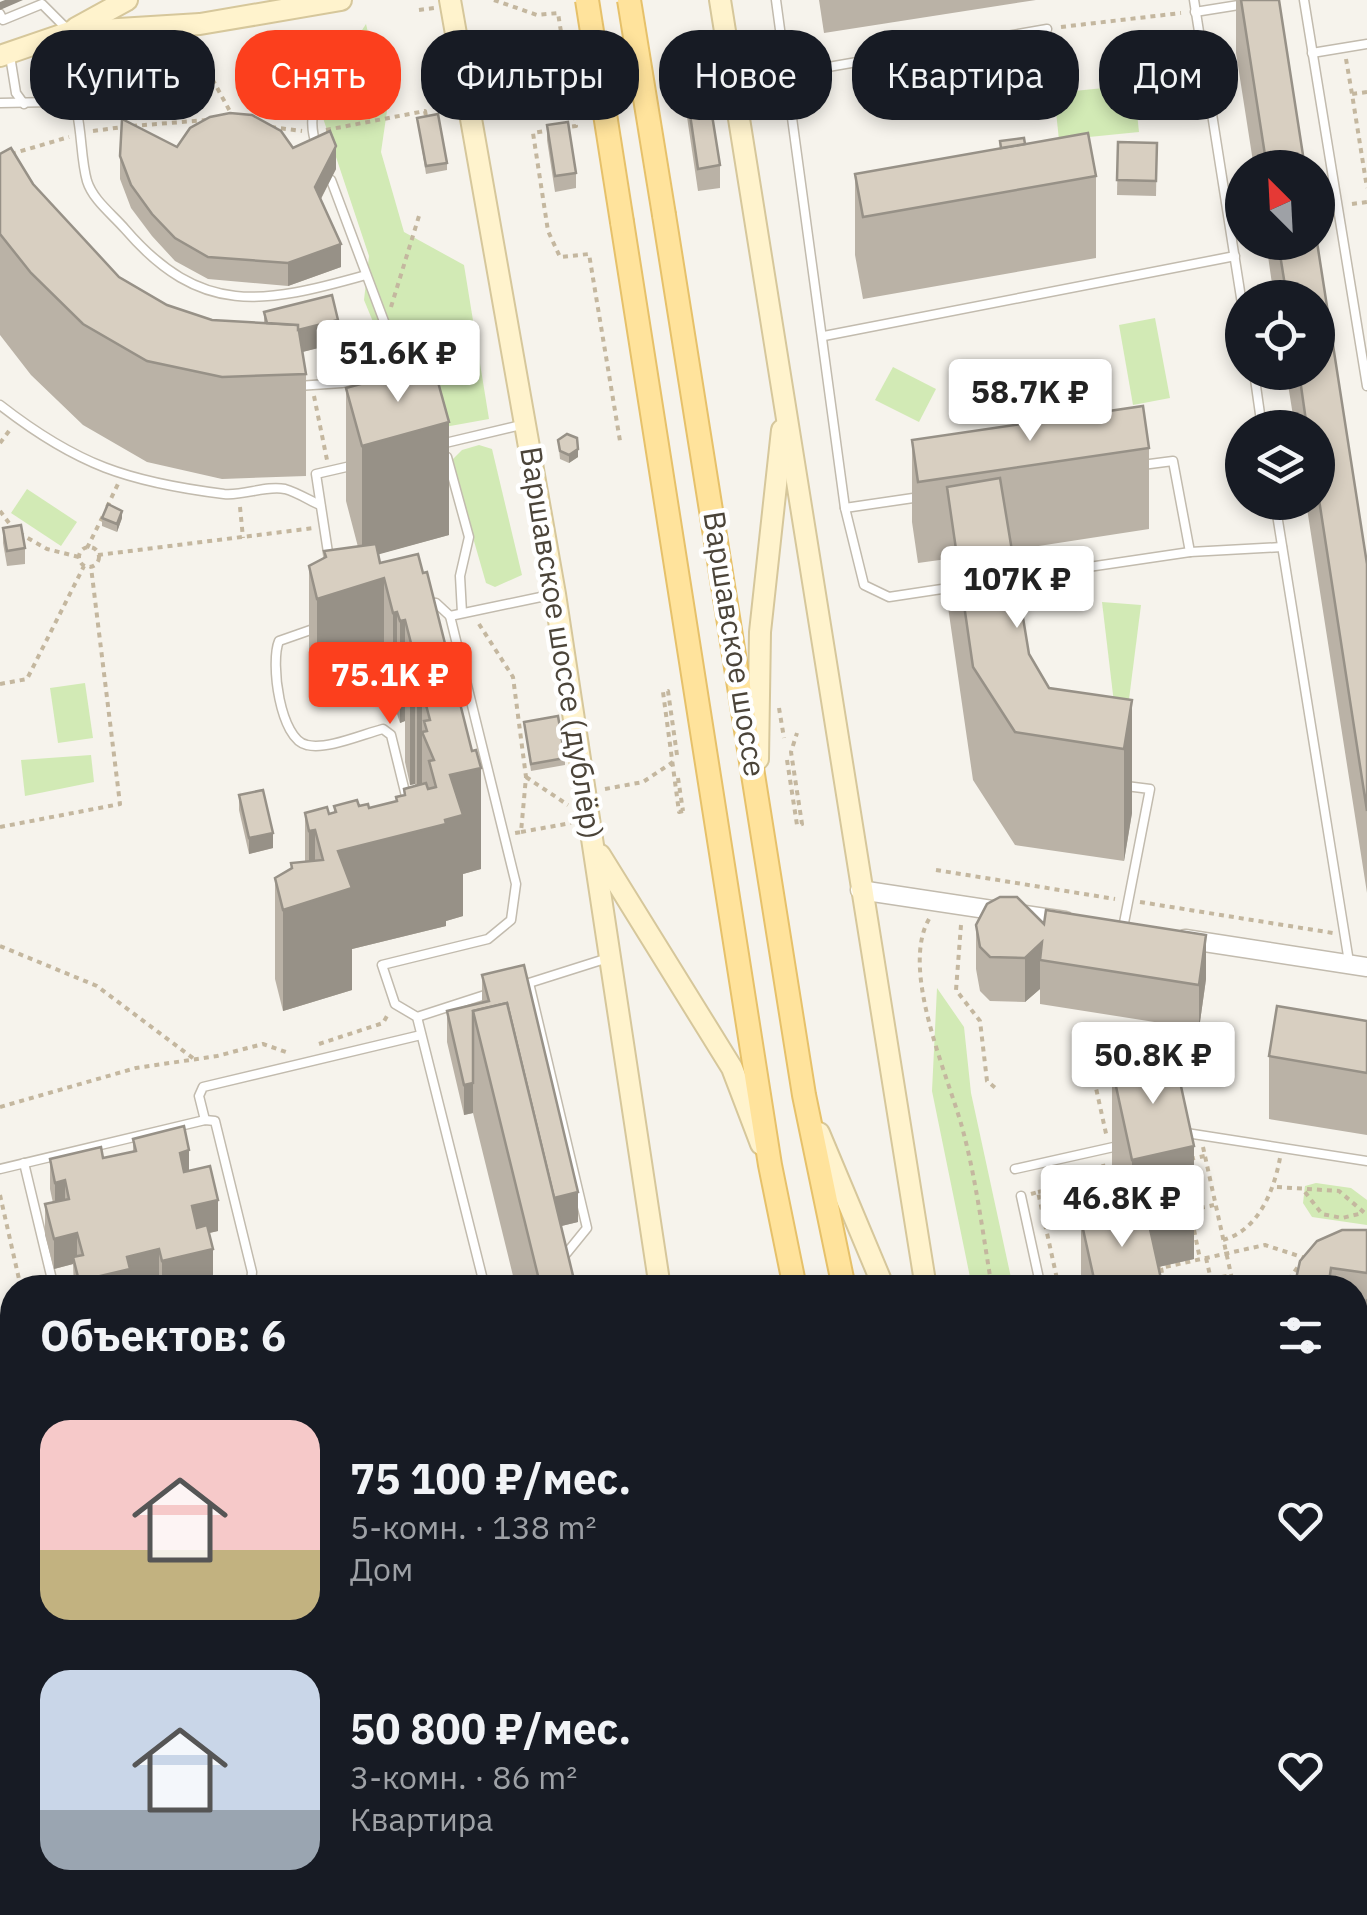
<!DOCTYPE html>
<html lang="ru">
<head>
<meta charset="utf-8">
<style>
	body { margin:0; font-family:"IBM Plex Sans",sans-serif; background:#20242c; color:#f1f3f6; height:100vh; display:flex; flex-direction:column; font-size:38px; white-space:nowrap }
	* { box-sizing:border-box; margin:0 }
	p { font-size:32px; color:#9ea1a6 }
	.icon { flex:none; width:55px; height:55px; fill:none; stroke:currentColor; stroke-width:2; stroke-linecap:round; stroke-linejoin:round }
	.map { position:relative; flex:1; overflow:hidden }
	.details { position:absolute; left:0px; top:1275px; width:1368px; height:640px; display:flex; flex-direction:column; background:#171b24; border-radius:40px 40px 0 0; box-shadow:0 5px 15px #0003 }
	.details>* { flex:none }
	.banner { position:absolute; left:30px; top:30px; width:1308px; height:90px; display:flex; gap:20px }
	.needle { width:65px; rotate:336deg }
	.buttons { position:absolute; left:1225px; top:150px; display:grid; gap:20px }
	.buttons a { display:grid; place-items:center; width:110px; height:110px; border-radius:50%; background:#171b24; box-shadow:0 5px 15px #0003; font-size:50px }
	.price { position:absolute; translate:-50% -85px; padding:0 22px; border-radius:10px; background:#fff; color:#222; font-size:32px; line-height:65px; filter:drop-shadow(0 2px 5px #0008) }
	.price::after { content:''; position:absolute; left:50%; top:60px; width:30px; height:22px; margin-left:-15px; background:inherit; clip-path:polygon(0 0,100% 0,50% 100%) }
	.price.on { background:#fc3f1d; color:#fff }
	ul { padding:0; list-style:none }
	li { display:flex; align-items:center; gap:30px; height:250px; padding:0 40px }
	li span { display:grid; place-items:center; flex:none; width:280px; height:200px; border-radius:30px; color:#555 }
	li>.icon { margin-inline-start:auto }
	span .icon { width:120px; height:120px; fill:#fffc; stroke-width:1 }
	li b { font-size:42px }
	h2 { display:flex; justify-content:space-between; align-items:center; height:120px; padding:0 40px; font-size:42px }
	.pill { padding:0 35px; border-radius:40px; background:#171b24; box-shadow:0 5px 15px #0003; font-size:35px; line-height:90px }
	.pill.on { background:#fc3f1d; color:#fff }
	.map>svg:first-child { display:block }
	.green { fill:#d2eab5 }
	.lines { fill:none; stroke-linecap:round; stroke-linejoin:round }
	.service-casing { stroke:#c2bbae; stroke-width:11 }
	.minor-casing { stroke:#c2bbae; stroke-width:19 }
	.tertiary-casing { stroke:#c2bbae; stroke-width:21 }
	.secondary-casing { stroke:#d6c79b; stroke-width:24 }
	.primary-casing { stroke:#e6c16a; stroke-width:26 }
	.path { stroke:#c4b79f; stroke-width:4; stroke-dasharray:5 5; stroke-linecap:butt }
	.service { stroke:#fff; stroke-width:8 }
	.minor { stroke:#fff; stroke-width:15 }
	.tertiary { stroke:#fff; stroke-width:18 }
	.secondary { stroke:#fff3cd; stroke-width:20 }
	.primary { stroke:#ffe39c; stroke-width:22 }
	.primary-bridge-casing { stroke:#e6c16a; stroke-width:26; stroke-linecap:butt }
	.primary-bridge { stroke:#ffe39c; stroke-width:22 }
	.wall { fill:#bab2a6 }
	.shaded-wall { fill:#979187 }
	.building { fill:#d8cfc1; stroke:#979187; stroke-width:2.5 }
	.labels { text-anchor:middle; stroke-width:9; stroke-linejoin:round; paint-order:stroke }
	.street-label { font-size:30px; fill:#4b4439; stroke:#fff }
</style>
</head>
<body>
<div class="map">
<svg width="1367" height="1915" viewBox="0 0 1367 1915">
	<rect width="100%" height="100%" fill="#f6f3ec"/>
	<g class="green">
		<polygon points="366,24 387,111 381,152 404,232 464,265 489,419 439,428 412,416 364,300 369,256 323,118 342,61"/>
		<polygon points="1134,85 1139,132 1059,140 1054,93"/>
		<polygon points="1155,318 1170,398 1133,405 1119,325"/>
		<polygon points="893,367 936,389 919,422 875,400"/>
		<polygon points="479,445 492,449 522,575 495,587 486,583 451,461 462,450"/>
		<polygon points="27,489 77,522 61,546 11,513"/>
		<polygon points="1102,602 1141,605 1121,762"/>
		<polygon points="85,683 93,738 58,743 50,688"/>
		<polygon points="91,755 94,782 25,796 21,760"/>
		<polygon points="937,988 964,1027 971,1093 1013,1287 972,1287 932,1091"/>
		<polygon points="1316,1183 1351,1188 1367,1200 1367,1225 1312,1217 1303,1203 1305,1186"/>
	</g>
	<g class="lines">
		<g class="service-casing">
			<g id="service">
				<polyline points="776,0 845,508 864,585 889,597 955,587"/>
				<polyline points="1194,0 1242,304"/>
				<polyline points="1304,0 1367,386"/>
				<polyline points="1195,12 1245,4"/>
				<polyline points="0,14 3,20 42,4 68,30"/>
				<polyline points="1312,53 1367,44"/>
				<polyline points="10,56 16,93 24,104"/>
				<polyline points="788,74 1047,29"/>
				<path d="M 0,103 L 53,102 L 77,113 C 82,135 81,160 87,181 C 93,200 112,214 125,229 C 201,317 263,304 366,275"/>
				<path d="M 317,147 C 302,108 325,79 346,46"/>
				<polyline points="331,180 403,372"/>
				<polyline points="824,336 1235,256"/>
				<polyline points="1254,372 1262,428"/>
				<polyline points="298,386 342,383 401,368"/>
				<path d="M 0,405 C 77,465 128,482 224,494 C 244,496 266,485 285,489 C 296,492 309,500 320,505"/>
				<polyline points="441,444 525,424"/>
				<polyline points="447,457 469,537 460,576 462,613"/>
				<polyline points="1142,465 1173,461 1190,552"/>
				<polyline points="1275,502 1349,962"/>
				<polyline points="845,508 920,497"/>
				<polyline points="329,559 316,474 355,465"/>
				<polyline points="1008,579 1190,552 1282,547"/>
				<polyline points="425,602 436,603 450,616"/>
				<path d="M 319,627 L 279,641 C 270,662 280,740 307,745 C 327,750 363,734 383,729 L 391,735 L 406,796"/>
				<polyline points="1123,928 1150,789 1126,786"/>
				<polyline points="417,1017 488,994"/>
				<polyline points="205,1120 199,1096 203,1087 421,1035"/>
				<polyline points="1180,1132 1367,1161"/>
				<polyline points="24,1163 54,1288"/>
				<polyline points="0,1169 205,1120 215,1121 252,1272 251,1282 234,1288"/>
				<polyline points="1015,1169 1118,1146"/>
				<polyline points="1021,1196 1041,1288"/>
				<polyline points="561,1260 587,1228 529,983 608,958"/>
				<polyline points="485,1288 417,1017 395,1004 382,965 488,939 511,920 516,884 450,616 555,594"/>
				<polyline points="0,1368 6,1370 12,1383"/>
				<polyline points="0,1745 5,1762"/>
				<polyline points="1355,1898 1367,1825"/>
				<polyline points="301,1902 303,1915"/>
				<polyline points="514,1902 537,1915"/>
				<polyline points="1253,1902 1329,1915"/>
				<polyline points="1352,1915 1354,1902"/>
			</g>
		</g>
		<g class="minor-casing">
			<g id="minor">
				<polyline points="0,1839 12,1866"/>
				<polyline points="46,1902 59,1909 91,1902"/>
			</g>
		</g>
		<g class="tertiary-casing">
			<g id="tertiary">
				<polyline points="860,890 1065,921"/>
				<polyline points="1185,939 1367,967"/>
			</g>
		</g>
		<g class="secondary-casing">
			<g id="secondary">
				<polyline points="450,0 555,594 660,1288"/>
				<polyline points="720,0 926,1288"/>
				<polyline points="76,28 127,0"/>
				<polyline points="0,56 70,32 200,24 341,0"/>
				<polyline points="758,759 760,632 782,430"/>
				<polyline points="600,855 732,1068 761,1144"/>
				<polyline points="819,1133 884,1288"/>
				<polyline points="812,1902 815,1915"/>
				<polyline points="1066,1902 1069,1915"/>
			</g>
		</g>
		<g class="primary-casing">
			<g id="primary">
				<polyline points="664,215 804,1095 844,1288"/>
				<polyline points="622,222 770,1165 795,1288"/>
				<polyline points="938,1902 941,1915"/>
				<polyline points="989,1902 992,1915"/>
			</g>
		</g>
		<g class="path">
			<polyline points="494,0 537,15 558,13 576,126 568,127"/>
			<polyline points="419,10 434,8"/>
			<polyline points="1061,27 1181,13"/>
			<polyline points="198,53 232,115"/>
			<polyline points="1346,59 1352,94"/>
			<polyline points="1367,92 1352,94 1367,188"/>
			<polyline points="80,100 163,54"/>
			<polyline points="132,126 207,120"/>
			<polyline points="271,127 302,131"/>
			<polyline points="326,130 425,111 427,121"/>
			<polyline points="552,130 533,133 548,231 560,257 589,254 620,441"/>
			<polyline points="93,131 123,127"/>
			<polyline points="11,154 69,137"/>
			<polyline points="1352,204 1367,202"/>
			<polyline points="391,307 419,216"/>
			<polyline points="314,396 327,460"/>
			<polyline points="0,443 12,427"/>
			<polyline points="107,507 118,484"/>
			<polyline points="240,507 243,538"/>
			<polyline points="0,511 12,527"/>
			<polyline points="19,533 47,549 79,557"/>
			<circle cx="89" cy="557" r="10"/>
			<polyline points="87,548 103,516"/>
			<polyline points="98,555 314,528"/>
			<polyline points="479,624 513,677 526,777 521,832 515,833"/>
			<polyline points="0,684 27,679 84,566"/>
			<polyline points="779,708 784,738"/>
			<polyline points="677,755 668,691 663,692 679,812 683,811"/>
			<polyline points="787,760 797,825 802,824 791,752 797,733"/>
			<polyline points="526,777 568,805"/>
			<polyline points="678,778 683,811"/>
			<polyline points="605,789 643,782 673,762"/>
			<polyline points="0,827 120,804 91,567"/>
			<polyline points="521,832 571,823"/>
			<polyline points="936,870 1115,899"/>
			<polyline points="1140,902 1333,933"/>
			<path d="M 929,919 C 900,970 947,1073 962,1127 C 976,1178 983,1235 992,1288"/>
			<polyline points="961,925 956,990 980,1021 987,1081 998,1090"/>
			<polyline points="0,946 97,986 194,1059"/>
			<polyline points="319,1044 383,1023 387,1016"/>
			<polyline points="1092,1070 1107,1138"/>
			<polyline points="0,1107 136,1068 217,1056 263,1044 286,1052"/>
			<polyline points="1203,1147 1234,1288"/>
			<polyline points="1190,1159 1205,1156"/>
			<polyline points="1103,1164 1114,1218"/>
			<polyline points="1277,1187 1339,1191 1367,1215"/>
			<polyline points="1038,1192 1117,1175"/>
			<polyline points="1305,1192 1322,1214 1342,1218 1363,1213"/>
			<polyline points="1031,1194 1038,1192 1059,1288"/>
			<polyline points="0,1195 21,1288"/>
			<polyline points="1190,1210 1214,1205"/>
			<polyline points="1194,1230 1200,1259"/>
			<path d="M 1223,1240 C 1259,1230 1274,1190 1280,1158"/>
			<polyline points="1206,1258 1213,1288"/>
			<polyline points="1161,1268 1165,1288"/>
			<polyline points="1156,1269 1265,1245 1305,1258"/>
			<polyline points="1173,1288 1231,1275"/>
			<polyline points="1283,1288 1302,1261"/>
			<polyline points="1355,1394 1367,1393"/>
			<polyline points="1355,1438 1362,1476"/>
			<polyline points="1355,1560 1367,1558"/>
			<polyline points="1355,1697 1367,1694"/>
			<polyline points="906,1902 910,1915"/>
			<polyline points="1030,1902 1032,1915"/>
			<polyline points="1035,1902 1038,1915"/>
		</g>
		<use href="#service" class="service"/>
		<use href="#minor" class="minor"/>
		<use href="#tertiary" class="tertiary"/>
		<use href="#secondary" class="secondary"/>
		<use href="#primary" class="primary"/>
		<g class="primary-bridge-casing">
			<g id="primary-bridge">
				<polyline points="587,0 622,222"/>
				<polyline points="629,0 664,215"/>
			</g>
		</g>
		<use href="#primary-bridge" class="primary-bridge"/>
	</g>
	<g class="wall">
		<polygon points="819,0 1036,0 824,33"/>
		<polygon points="1236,0 1279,0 1305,168 1254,168 1236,53"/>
		<polygon points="687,94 720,165 720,188 698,191 687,117"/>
		<polygon points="417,118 447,163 447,170 426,174"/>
		<polygon points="547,125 576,173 576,188 555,192 547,140"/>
		<polygon points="1000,141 1025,144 1096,176 1096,258 863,299 855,255 855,174 1000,148"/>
		<polygon points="1118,142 1157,143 1156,196 1117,195"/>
		<polygon points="177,147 336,169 321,199 341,267 288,286 208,279 175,261 152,236 131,208 120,179 120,156"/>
		<polygon points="0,154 33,184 119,277 167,305 212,320 264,323 264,312 338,343 302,352 306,374 306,476 222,479 147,462 83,425 31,375 0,335"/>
		<polygon points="1266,242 1317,242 1367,564 1367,893 1306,502 1318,502 1318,428 1295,428 1286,372 1318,372 1318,298 1274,298"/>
		<polygon points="346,388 449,535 378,554 380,563 418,554 481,869 463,874 463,916 446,921 446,926 352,949 352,990 283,1011 275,979 275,878 291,869 291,863 305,862 305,813 329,814 334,812 334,806 369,808 396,801 396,797 404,795 404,789 415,786 415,784 410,785 405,762 405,721 400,723 397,714 393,715 384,679 317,701 309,668 309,566 324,557 324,551 358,547 346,501"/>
		<polygon points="558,440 578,457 569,463 560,459"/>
		<polygon points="912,440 1149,448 1149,529 1012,550 1029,654 1049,688 1132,700 1132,813 1124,861 1015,845 973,780 947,600 947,559 918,563 912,522"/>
		<polygon points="102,518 122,518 117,532 102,526"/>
		<polygon points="3,528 25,548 25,564 7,566 3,543"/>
		<polygon points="524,722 565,758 565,765 531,771"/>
		<polygon points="239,795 273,848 249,854 239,810"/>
		<polygon points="1044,924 1206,979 1199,1029 1040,1004 1040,989 1025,1002 990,1001 980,991 976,969 976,925"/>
		<polygon points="482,975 578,1222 561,1226 576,1288 516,1288 473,1113 464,1115 447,1042 447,1011 482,1003"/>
		<polygon points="1367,1021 1367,1135 1269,1119 1269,1056"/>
		<polygon points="1112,1068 1194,1259 1158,1267 1163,1288 1081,1288 1081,1220 1118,1212 1112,1181"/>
		<polygon points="133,1139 189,1171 218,1231 209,1233 213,1279 178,1288 161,1288 159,1279 130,1288 74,1288 73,1264 54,1269 45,1235 45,1204 53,1203 50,1189 50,1159 103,1158 133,1151"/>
		<polygon points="1367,1230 1367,1373 1364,1318 1366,1303 1355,1302 1355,1288 1294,1288"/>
		<polygon points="0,1349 12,1398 12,1652 0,1604"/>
		<polygon points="569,1902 735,1902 735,1915 590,1915"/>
	</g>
	<g class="shaded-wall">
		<polygon points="5,0 23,0 0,10 0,2"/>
		<polygon points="336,146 336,169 315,210 315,187"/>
		<polygon points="341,244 341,267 288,286 288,263"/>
		<polygon points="338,320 338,343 271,360 271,337"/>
		<polygon points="449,422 449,535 362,559 362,446"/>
		<polygon points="578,449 578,457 569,463 569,455"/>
		<polygon points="122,511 122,518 117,532 117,524"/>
		<polygon points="384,578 384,679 317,701 317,599"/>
		<polygon points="397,612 397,714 393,715 393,613"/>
		<polygon points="405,620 405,721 400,723 400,621"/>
		<polygon points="415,682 415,784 410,785 410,683"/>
		<polygon points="422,690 422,792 417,793 417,691"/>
		<polygon points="1132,700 1132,813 1124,861 1124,749"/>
		<polygon points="481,768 481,869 463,874 463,916 446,921 446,926 352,949 352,990 283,1011 283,910 309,902 309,831 315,830 315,900 338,851 445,824 450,775"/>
		<polygon points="273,833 273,848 249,854 249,838"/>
		<polygon points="1206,935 1206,979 1199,1029 1199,985"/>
		<polygon points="1042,942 1040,960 1040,989 1025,1002 1025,958"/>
		<polygon points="473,1083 473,1113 464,1115 464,1085"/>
		<polygon points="1194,1146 1194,1259 1132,1273 1132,1160"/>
		<polygon points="189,1150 189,1180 180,1183 180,1153"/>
		<polygon points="65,1180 65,1210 55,1213 55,1183"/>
		<polygon points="578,1192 578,1222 537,1232 537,1202"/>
		<polygon points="218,1200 218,1231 192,1237 192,1206"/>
		<polygon points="77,1233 77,1264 73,1257 73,1264 54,1269 54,1239"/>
		<polygon points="159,1249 159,1279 130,1288 79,1288 79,1281 127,1257"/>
		<polygon points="213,1249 213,1279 178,1288 162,1288 162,1261"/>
		<polygon points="1367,1343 1367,1373 1355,1377 1355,1347"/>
		<polygon points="227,1902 275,1902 268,1915 219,1915"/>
		<polygon points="730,1902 735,1902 735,1915 717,1915"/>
	</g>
	<g class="building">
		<polygon points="1241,0 1279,0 1305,168 1267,168"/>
		<polygon points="708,90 720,165 698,169 687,94"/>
		<polygon points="230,113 252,115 281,131 293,148 330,131 336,146 315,187 341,244 288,263 208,257 175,238 152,214 131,185 120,156 122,119 177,147 190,128 210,117"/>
		<polygon points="438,114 447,163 426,166 417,118"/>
		<polygon points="568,122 576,173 555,176 547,125"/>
		<polygon points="1088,133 1096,176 863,217 855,174"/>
		<polygon points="1024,138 1025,144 1001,148 1000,141"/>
		<polygon points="1118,142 1157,143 1156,181 1117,180"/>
		<polygon points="11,148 33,184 119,277 167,305 212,320 298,325 306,374 222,377 147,361 83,324 31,273 0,234 0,154"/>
		<polygon points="1278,242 1317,242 1367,564 1367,811 1318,493 1318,428 1307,428 1299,372 1318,372 1318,298 1287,298"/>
		<polygon points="332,295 338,320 298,330 298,325 267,323 264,312"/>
		<polygon points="433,364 449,422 362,446 346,388"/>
		<polygon points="1143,406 1149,448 918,482 912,440"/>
		<polygon points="567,434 577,438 578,449 569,455 560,451 558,440"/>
		<polygon points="1000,478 1029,654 1049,688 1132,700 1124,749 1015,732 973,667 947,487"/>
		<polygon points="108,504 122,511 117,524 102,518"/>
		<polygon points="21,525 25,548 7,551 3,528"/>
		<polygon points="376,544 380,563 418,554 423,573 427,572 472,751 476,750 481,768 450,775 463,815 445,820 446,824 338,851 352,888 283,910 275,878 292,868 291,863 323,860 315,830 309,831 305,813 327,807 329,814 336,812 334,806 357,800 359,806 368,804 369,808 397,801 396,797 405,795 404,789 426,783 428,789 436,787 429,761 434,760 422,732 427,731 424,721 430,720 422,690 417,691 415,682 410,683 405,661 409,660 406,648 412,647 405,620 400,621 397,612 393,613 384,578 317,599 309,566 326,557 324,551"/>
		<polygon points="558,716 565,758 531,764 524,722"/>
		<polygon points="263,790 273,833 249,838 239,795"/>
		<polygon points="1000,897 1017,897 1044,924 1046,910 1206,935 1199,985 1040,960 1042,942 1025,958 990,957 980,947 976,925 987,904"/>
		<polygon points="524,965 578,1192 554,1198 507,1003 473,1011 473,1083 464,1085 447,1011 489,1001 482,975"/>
		<polygon points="507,1003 576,1288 541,1288 473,1011"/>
		<polygon points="1277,1006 1367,1021 1367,1073 1269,1056"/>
		<polygon points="1174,1054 1194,1146 1132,1160 1112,1068"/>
		<polygon points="184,1126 189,1150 180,1153 184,1172 210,1166 218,1200 192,1206 197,1228 207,1225 213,1249 162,1261 159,1249 127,1257 130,1269 79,1281 73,1257 83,1255 77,1233 54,1239 45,1204 69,1199 65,1180 55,1183 50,1159 101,1147 103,1158 136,1151 133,1139"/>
		<polygon points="1145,1206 1163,1288 1096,1288 1081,1220"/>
		<polygon points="1342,1230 1367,1230 1367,1273 1331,1268 1328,1288 1294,1288 1300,1261 1317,1241"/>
		<polygon points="1367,1299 1367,1343 1355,1347 1355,1317 1364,1318"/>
		<polygon points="0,1349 12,1398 12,1551 0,1502"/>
		<polygon points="182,1902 227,1902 219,1915 175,1915"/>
		<polygon points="707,1902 730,1902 723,1915 704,1915 710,1904"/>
		<polygon points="449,1906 451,1915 414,1915"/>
	</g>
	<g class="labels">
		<g class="street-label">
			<text transform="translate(561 643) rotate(81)" y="10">Варшавское шоссе (дублёр)</text>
			<text transform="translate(734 644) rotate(81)" y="10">Варшавское шоссе</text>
		</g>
	</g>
</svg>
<div class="buttons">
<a><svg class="needle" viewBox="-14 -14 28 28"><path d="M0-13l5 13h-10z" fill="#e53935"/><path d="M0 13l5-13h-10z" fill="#9ea1a6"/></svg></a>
<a><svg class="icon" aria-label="locate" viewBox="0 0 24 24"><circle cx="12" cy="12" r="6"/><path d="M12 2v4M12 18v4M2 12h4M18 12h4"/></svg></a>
<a><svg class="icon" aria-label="layers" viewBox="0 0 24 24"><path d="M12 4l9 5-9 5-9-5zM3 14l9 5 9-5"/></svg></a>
</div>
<b class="price" style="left:398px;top:405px">51.6K ₽</b>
<b class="price" style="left:1030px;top:444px">58.7K ₽</b>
<b class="price" style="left:1017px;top:631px">107K ₽</b>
<b class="price on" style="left:390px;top:727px">75.1K ₽</b>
<b class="price" style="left:1153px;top:1107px">50.8K ₽</b>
<b class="price" style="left:1122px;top:1250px">46.8K ₽</b>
<div class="banner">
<a class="pill">Купить</a>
<a class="pill on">Снять</a>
<a class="pill">Фильтры</a>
<a class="pill">Новое</a>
<a class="pill">Квартира</a>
<a class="pill">Дом</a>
</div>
<section class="details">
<h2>Объектов: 6<svg class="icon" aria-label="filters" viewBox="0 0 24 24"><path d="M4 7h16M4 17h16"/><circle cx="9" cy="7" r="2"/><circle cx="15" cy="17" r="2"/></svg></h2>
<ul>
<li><span style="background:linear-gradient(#f6c9c9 65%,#c2b280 0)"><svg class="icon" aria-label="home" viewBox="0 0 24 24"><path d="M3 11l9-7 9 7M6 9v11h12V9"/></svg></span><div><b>75 100 ₽/мес.</b><p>5-комн. · 138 m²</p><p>Дом</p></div><svg class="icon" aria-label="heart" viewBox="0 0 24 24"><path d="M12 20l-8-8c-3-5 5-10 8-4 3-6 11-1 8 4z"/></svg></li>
<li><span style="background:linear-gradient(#c9d6e8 70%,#9aa5b1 0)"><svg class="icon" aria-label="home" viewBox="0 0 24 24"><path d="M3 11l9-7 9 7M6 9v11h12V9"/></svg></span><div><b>50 800 ₽/мес.</b><p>3-комн. · 86 m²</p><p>Квартира</p></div><svg class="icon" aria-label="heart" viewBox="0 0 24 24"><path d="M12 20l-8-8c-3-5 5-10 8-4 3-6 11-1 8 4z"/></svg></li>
</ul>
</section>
</div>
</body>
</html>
